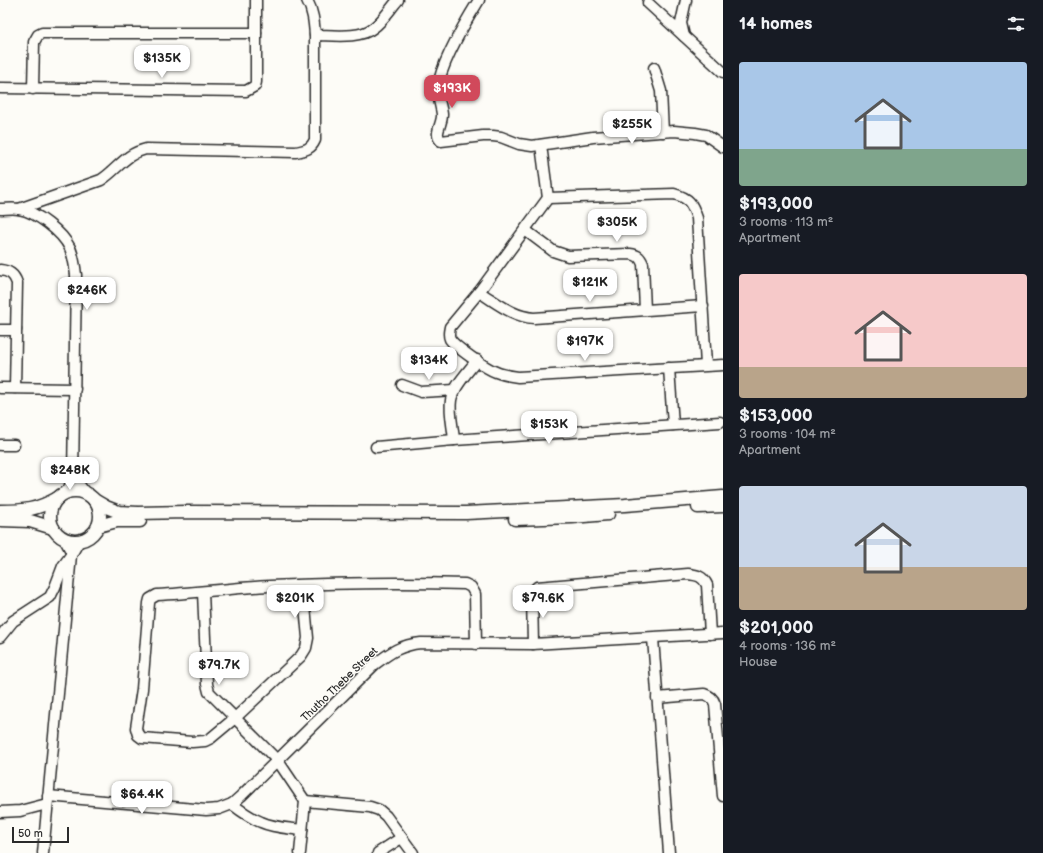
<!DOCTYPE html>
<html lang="en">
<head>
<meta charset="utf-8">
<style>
	body { margin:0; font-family:"Balsamiq Sans",sans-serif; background:#242831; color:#f1f3f6; height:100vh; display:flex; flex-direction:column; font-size:15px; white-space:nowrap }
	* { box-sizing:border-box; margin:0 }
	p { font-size:13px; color:#9ea1a6 }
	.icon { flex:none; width:22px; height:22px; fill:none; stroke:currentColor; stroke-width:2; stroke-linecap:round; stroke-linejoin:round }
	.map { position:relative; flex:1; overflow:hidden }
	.drawer { display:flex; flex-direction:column; background:#171b24; width:320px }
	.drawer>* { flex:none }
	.scale { position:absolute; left:12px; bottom:10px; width:57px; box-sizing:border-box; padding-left:4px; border:2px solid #2b2b2b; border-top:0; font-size:11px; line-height:14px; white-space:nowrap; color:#2b2b2b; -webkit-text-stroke:3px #fdfcf7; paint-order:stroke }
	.price { position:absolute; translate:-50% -34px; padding:0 9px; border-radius:8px; background:#fff; color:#222; font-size:13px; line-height:26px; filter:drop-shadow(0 1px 2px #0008) }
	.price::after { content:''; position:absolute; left:50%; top:24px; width:12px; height:9px; margin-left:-6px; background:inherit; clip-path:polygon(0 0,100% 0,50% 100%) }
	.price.on { background:#d1495b; color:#fff }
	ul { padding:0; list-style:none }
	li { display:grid; align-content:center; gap:8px; height:212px; padding:0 16px }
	li span { display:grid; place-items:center; height:124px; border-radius:4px; color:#555 }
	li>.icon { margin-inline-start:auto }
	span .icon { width:72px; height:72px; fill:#fffc; stroke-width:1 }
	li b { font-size:17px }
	h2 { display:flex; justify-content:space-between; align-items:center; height:48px; padding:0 16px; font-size:17px }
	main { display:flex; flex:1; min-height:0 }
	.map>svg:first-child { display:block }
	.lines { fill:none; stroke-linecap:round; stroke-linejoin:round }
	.minor-casing { stroke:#2b2b2b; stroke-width:13 }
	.major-casing { stroke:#2b2b2b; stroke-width:15 }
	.minor { stroke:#fdfcf7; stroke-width:10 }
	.major { stroke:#fdfcf7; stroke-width:12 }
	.labels { text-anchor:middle; stroke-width:3; stroke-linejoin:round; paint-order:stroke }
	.street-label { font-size:11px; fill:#2b2b2b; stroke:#fdfcf7 }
</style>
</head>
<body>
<main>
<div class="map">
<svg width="723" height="853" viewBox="0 0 723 853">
	<rect width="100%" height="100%" fill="#fdfcf7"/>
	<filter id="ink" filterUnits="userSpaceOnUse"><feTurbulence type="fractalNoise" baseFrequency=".025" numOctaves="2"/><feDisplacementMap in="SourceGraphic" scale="8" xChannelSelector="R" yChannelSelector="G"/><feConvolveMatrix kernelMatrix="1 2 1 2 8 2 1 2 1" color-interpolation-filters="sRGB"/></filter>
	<g filter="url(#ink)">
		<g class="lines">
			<g class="minor-casing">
				<g id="minor">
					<path d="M 479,0 C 466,21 441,64 438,87 C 437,97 441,105 442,114 C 443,124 433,133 441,141 L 483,136 L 493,136 L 501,137 L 519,144 L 532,146 L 593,137 L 674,131 L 695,133 L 706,135 L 723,147"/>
					<polyline points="648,3 723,72"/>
					<path d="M 315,35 C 332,35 360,39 373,28 C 383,21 390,9 398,0"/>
					<polyline points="684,36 681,23 686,0"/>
					<polyline points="654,68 661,91 663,132"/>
					<polyline points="0,88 246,91 255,86 256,82 256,0"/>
					<polyline points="33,89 34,42 38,35 42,33 256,33"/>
					<path d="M 541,145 L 548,198 L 479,292 L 450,327 C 449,332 448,335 450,339 C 455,347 487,369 496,372 C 503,375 510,376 518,377 L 723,365"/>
					<path d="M 548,198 L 674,194 C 689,198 692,203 697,218 L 706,365"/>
					<path d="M 0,209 C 6,209 13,208 19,209 C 37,212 62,232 70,248 C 74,257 75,266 76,275 L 73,476 L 68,492"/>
					<path d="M 19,209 L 101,180 C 118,169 125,154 146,149 L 296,152 C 306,150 311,149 315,140 L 315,35 C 314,22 313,11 307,0"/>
					<path d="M 525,230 L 553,251 L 568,256 L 630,254 C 638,255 640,257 643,264 L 645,310"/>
					<path d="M 0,270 C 9,271 14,274 17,283 L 15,388"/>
					<path d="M 479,292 C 496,302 513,317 534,318 L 703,306"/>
					<polyline points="0,330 16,330"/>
					<polyline points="669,368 673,425"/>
					<polyline points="402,385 421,392 455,390"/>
					<polyline points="0,388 75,389"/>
					<path d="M 454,440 C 453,427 449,412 451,400 C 453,387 469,371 477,360"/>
					<polyline points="0,445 14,445"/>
					<polyline points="376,447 454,440 720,422"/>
					<polyline points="73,476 85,493"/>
					<polyline points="65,540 72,553"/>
					<path d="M 303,585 L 308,638 L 306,648 L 301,656 L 235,718 L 211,738 L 205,741 L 192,742 L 142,738 L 138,735 L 136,728 L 142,689 L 149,603 L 150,599 L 157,595 C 195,593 232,588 270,586 C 335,583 400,582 465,584 L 471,587 L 475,594 L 476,644"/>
					<polyline points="203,592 207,684 209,692 278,761 305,801 300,853"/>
					<polyline points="0,637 13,621 50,597 55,587 63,566 71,555"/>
					<polyline points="653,638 669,853"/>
					<path d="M 533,644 L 532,595 L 534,590 L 537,587 L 688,574 C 697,575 703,576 707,585 L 710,634"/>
					<path d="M 657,698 L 704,694 C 710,696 713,698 715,704 L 723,796"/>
					<path d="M 48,796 L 206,810 L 219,809 L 232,804 L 241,796 L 375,664 C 391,652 401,645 421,643 L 533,644 L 723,633"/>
					<polyline points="305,801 370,807 379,810 386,816 413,853"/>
					<path d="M 232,804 C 241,811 251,818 261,822 C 274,828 288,828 302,830"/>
					<polyline points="0,812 20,811 47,804"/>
					<polyline points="43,853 71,555 79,541"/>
					<polyline points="378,853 401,838"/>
				</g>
			</g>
			<g class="major-casing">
				<g id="major">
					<circle cx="75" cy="516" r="25"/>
					<polyline points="94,500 106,507 119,512 138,513 186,512 466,513 625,505 723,497"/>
					<polyline points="698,507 723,506"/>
					<path d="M 0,511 C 25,511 36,510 58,498"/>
					<polyline points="515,519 572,517 608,514"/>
					<polyline points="0,520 30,521 53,528"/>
					<polyline points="98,526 117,521 140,521"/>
				</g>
			</g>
			<use href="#minor" class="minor"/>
			<use href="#major" class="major"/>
		</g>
	</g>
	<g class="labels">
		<g class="street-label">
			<text transform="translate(339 684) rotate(-44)" y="4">Thutho Thebe Street</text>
		</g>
	</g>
</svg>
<div class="scale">50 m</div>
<b class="price" style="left:162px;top:79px">$135K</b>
<b class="price on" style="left:452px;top:109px">$193K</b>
<b class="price" style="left:632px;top:145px">$255K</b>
<b class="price" style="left:617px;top:243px">$305K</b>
<b class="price" style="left:590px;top:303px">$121K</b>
<b class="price" style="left:87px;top:311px">$246K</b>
<b class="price" style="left:585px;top:362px">$197K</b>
<b class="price" style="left:429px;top:381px">$134K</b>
<b class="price" style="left:549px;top:445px">$153K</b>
<b class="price" style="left:70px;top:491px">$248K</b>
<b class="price" style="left:295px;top:619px">$201K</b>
<b class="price" style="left:543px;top:619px">$79.6K</b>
<b class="price" style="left:219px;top:686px">$79.7K</b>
<b class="price" style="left:142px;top:815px">$64.4K</b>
</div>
<section class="drawer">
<h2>14 homes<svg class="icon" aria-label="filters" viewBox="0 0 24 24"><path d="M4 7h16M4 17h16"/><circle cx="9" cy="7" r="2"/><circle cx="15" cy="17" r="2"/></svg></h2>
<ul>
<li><span style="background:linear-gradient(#a9c7e8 70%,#7fa58c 0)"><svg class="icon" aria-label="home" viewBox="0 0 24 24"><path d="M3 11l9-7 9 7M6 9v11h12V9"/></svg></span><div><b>$193,000</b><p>3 rooms · 113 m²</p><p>Apartment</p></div></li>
<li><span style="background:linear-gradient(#f6c9c9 75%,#b9a48a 0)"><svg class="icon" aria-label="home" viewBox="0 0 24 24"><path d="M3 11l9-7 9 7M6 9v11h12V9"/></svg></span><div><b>$153,000</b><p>3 rooms · 104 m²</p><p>Apartment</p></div></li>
<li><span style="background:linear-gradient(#c9d6e8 65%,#b9a48a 0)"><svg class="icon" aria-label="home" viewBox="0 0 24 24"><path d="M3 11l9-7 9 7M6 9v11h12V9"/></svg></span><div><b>$201,000</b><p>4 rooms · 136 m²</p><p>House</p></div></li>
</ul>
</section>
</main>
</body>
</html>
